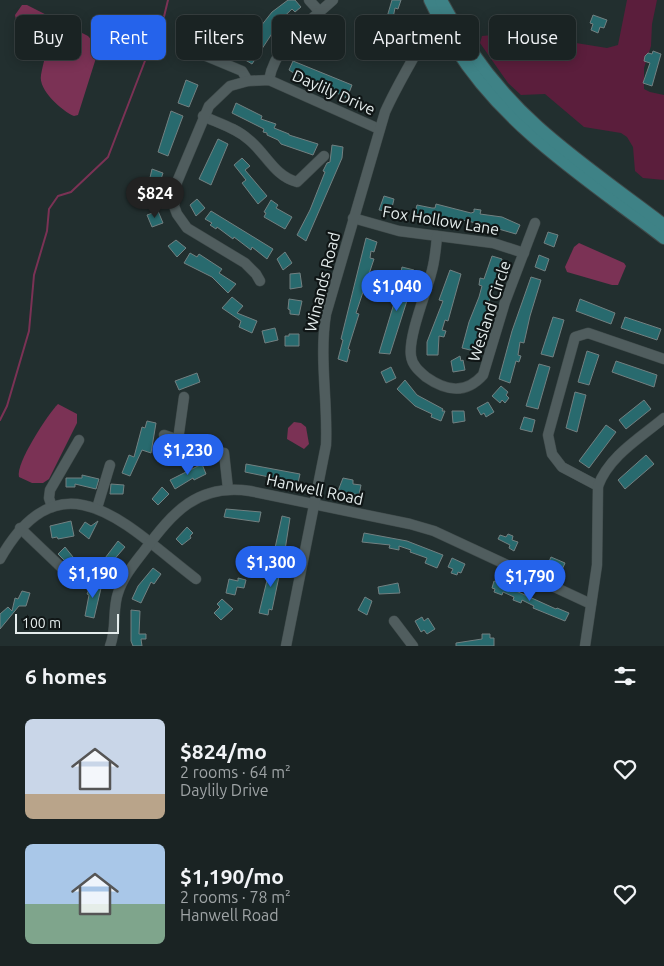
<!DOCTYPE html>
<html lang="en">
<head>
<meta charset="utf-8">
<style>
	body { margin:0; font-family:Ubuntu,sans-serif; background:#232b2b; color:#f1f3f6; height:100vh; display:flex; flex-direction:column; font-size:19px; white-space:nowrap }
	* { box-sizing:border-box; margin:0 }
	p { font-size:16px; color:#9fa4a6 }
	.icon { flex:none; width:28px; height:28px; fill:none; stroke:currentColor; stroke-width:2; stroke-linecap:round; stroke-linejoin:round }
	.map { position:relative; height:646px; overflow:hidden }
	.side { display:flex; flex-direction:column; background:#1a2323; flex:1 }
	.side>* { flex:none }
	.top-card { position:absolute; left:15px; top:15px; width:635px; height:45px; display:flex; gap:10px }
	.scale { position:absolute; left:15px; bottom:12px; width:104px; box-sizing:border-box; padding-left:5px; border:2px solid #e4ecec; border-top:0; font-size:14px; line-height:18px; white-space:nowrap; color:#e4ecec; -webkit-text-stroke:4px #101616; paint-order:stroke }
	.price { position:absolute; translate:-50% -42px; padding:0 11px; border-radius:18px; background:#2563eb; color:#fff; font-size:16px; line-height:32px; filter:drop-shadow(0 1px 2px #0008) }
	.price::after { content:''; position:absolute; left:50%; top:30px; width:15px; height:11px; margin-left:-8px; background:inherit; clip-path:polygon(0 0,100% 0,50% 100%) }
	.price.selected { background:#222; color:#fff }
	ul { padding:0; list-style:none }
	li { display:flex; align-items:center; gap:15px; height:125px; padding:0 25px }
	li span { display:grid; place-items:center; flex:none; width:140px; height:100px; border-radius:8px; color:#555 }
	li>.icon { margin-inline-start:auto }
	span .icon { width:60px; height:60px; fill:#fffc; stroke-width:1 }
	li b { font-size:21px }
	h2 { display:flex; justify-content:space-between; align-items:center; height:60px; padding:0 25px; font-size:21px }
	.pill { padding:0 18px; border-radius:8px; background:#1a2323; box-shadow:0 2px 12px #0003,0 0 0 1px #384041; font-size:18px; line-height:45px }
	.pill.selected { background:#2563eb; color:#fff }
	.map>svg:first-child { display:block }
	.green { fill:#5b1e3c }
	.water { fill:#7b3255 }
	.lines { fill:none; stroke-linecap:round; stroke-linejoin:round }
	.stream { stroke:#7b3255; stroke-width:2 }
	.building { fill:#286a6e; stroke:#728081 }
	.minor-casing { stroke:#3f4a4a; stroke-width:11 }
	.major-casing { stroke:#3f4a4a; stroke-width:14 }
	.minor { stroke:#505d5e; stroke-width:10 }
	.major { stroke:#3e8286; stroke-width:12 }
	.labels { text-anchor:middle; stroke-width:4.5; stroke-linejoin:round; paint-order:stroke }
	.street-label { font-size:16px; fill:#e4ecec; stroke:#101616 }
</style>
</head>
<body>
<div class="map">
<svg width="664" height="646" viewBox="0 0 664 646">
	<rect width="100%" height="100%" fill="#222f2f"/>
	<polygon class="green" points="627,0 657,0 652,24 651,46 644,68 644,89 650,92 664,95 664,180 643,178 635,171 633,147 627,137 621,133 584,127 545,94 521,95 508,83 480,43 482,36 514,33 607,48 618,45"/>
	<g class="water">
		<path d="M 22,5 L 27,5 L 88,36 L 96,45 L 96,58 L 78,115 L 74,116 C 62,111 38,90 41,75 C 43,63 47,54 46,41 L 16,20 L 15,15 Z"/>
		<polygon points="579,243 624,263 626,266 618,285 612,285 567,272 565,267 574,247"/>
		<path d="M 58,404 L 77,414 L 77,423 L 49,479 L 43,483 L 32,483 L 19,477 C 15,464 48,414 58,404 Z"/>
		<polygon points="294,422 301,423 306,427 309,444 304,449 287,439 288,428"/>
	</g>
	<g class="lines">
		<polyline class="stream" points="0,420 7,406 29,331 34,275 47,231 49,209 58,196 71,192 108,157 153,40 162,25 168,0"/>
	</g>
	<g class="building">
		<polygon points="288,0 295,0 301,7 295,12 292,9 273,27 273,32 252,64 242,58 248,49 246,48 257,31 272,12"/>
		<polygon points="392,0 401,0 398,9 395,8 393,18 387,17"/>
		<polygon points="593,15 607,20 604,28 600,27 598,33 591,30 593,24 590,23"/>
		<polygon points="221,43 232,47 228,58 218,53"/>
		<polygon points="653,51 661,54 652,86 643,83 650,63 644,61 645,56 648,53 652,54"/>
		<polygon points="293,61 352,85 347,98 292,72 289,70"/>
		<polygon points="186,80 198,85 189,107 178,103"/>
		<polygon points="236,103 262,116 261,119 276,124 274,128 289,134 289,135 318,144 313,155 281,144 278,140 267,135 267,133 263,132 264,129 232,113"/>
		<polygon points="171,111 183,116 168,156 158,152"/>
		<polygon points="218,139 228,144 211,185 199,179"/>
		<polygon points="332,145 343,147 342,158 306,241 297,235 310,210 325,172 323,171 327,163 330,162"/>
		<polygon points="242,158 250,166 245,170 267,196 258,204 242,183 246,180 234,165"/>
		<polygon points="152,169 163,173 159,185 149,182"/>
		<polygon points="155,191 157,205 145,205 144,192"/>
		<polygon points="384,196 394,199 391,212 379,210"/>
		<polygon points="197,199 205,208 196,216 190,205"/>
		<polygon points="271,200 278,205 276,208 292,217 285,229 264,217 266,213 264,212"/>
		<polygon points="436,204 471,213 474,212 474,209 481,210 480,214 502,217 520,225 516,234 481,224 462,220 454,222 424,215 423,219 414,216 417,205 432,208 435,208"/>
		<polygon points="158,211 163,223 152,227 147,215"/>
		<polygon points="211,211 273,249 267,259 252,247 251,250 234,237 233,239 217,227 216,229 210,225 212,223 205,219"/>
		<polygon points="548,232 558,235 554,247 544,243"/>
		<polygon points="366,238 377,242 374,252 371,251 370,258 374,259 356,313 359,314 348,349 350,350 347,362 338,359 343,340 341,339"/>
		<polygon points="176,240 186,248 177,257 168,246"/>
		<polygon points="285,252 292,263 283,270 277,259"/>
		<polygon points="190,253 197,257 199,254 222,269 219,273 236,284 228,293 212,277 184,263"/>
		<polygon points="539,255 549,259 545,271 535,267"/>
		<polygon points="492,256 502,259 474,351 462,348 469,322 479,297 482,286 479,285 480,278 484,279"/>
		<polygon points="402,267 414,270 407,287 411,288 390,354 379,353 402,277 400,276"/>
		<polygon points="450,270 461,274 448,321 445,320 442,330 446,331 444,337 439,336 438,355 427,355 427,342 443,301 439,300"/>
		<polygon points="300,273 302,287 290,289 290,274"/>
		<polygon points="531,277 541,280 530,316 524,343 520,342 518,355 521,356 519,362 516,361 510,383 499,379 512,331"/>
		<polygon points="232,297 243,306 237,313 257,321 252,333 239,327 241,321 222,308"/>
		<polygon points="289,299 302,301 299,315 290,314 290,310 288,309"/>
		<polygon points="580,299 615,313 611,324 576,311"/>
		<polygon points="553,317 564,320 553,357 541,354"/>
		<polygon points="625,317 661,329 657,340 621,328"/>
		<polygon points="275,328 278,340 265,343 262,331"/>
		<polygon points="289,334 299,334 299,346 285,346 285,336 289,336"/>
		<polygon points="587,351 599,355 589,385 578,382"/>
		<polygon points="460,356 461,361 463,360 465,370 453,372 451,361"/>
		<polygon points="616,361 657,375 654,387 612,372"/>
		<polygon points="539,364 550,367 538,409 526,406"/>
		<polygon points="391,367 396,378 386,383 381,372"/>
		<polygon points="197,373 200,382 179,390 175,381"/>
		<polygon points="405,380 417,395 443,409 442,411 445,411 441,421 431,417 432,414 415,406 397,389"/>
		<polygon points="501,386 508,392 506,395 509,398 505,403 502,400 500,403 492,396"/>
		<polygon points="575,392 586,395 577,432 566,428"/>
		<polygon points="644,400 651,409 626,429 619,420"/>
		<polygon points="488,402 494,412 486,417 484,413 481,415 477,408"/>
		<polygon points="452,411 464,411 465,421 453,423"/>
		<polygon points="524,417 535,420 532,432 520,429"/>
		<polygon points="147,421 156,423 151,453 142,450 130,476 122,473 129,455 134,457 142,427 145,428"/>
		<polygon points="606,425 616,432 589,468 579,461"/>
		<polygon points="646,455 654,464 625,489 618,480"/>
		<polygon points="202,464 206,474 194,480 193,478 175,489 170,480"/>
		<polygon points="246,464 300,474 298,483 245,472"/>
		<polygon points="82,475 99,479 96,489 75,484 75,487 66,487 66,478 82,478"/>
		<polygon points="343,478 353,480 353,484 361,485 359,495 338,491"/>
		<polygon points="111,484 124,485 123,494 110,494"/>
		<polygon points="162,487 169,494 158,505 152,499"/>
		<polygon points="226,509 261,512 259,522 224,517"/>
		<polygon points="282,516 290,518 285,550 275,548"/>
		<polygon points="71,521 74,536 58,539 57,537 52,538 50,526"/>
		<polygon points="98,521 89,539 79,531 85,522 91,526"/>
		<polygon points="187,527 193,533 190,536 191,538 182,545 176,539"/>
		<polygon points="364,533 407,541 443,555 437,568 425,563 427,558 410,552 411,550 399,546 399,550 389,548 390,545 362,542"/>
		<polygon points="508,534 513,536 512,540 518,542 514,551 509,548 510,545 498,539 500,535 506,537"/>
		<polygon points="118,541 125,547 111,563 106,575 96,570"/>
		<polygon points="65,547 73,557 68,564 58,554"/>
		<polygon points="551,557 565,563 561,572 548,564"/>
		<polygon points="452,558 465,564 461,573 458,572 457,575 451,573 453,569 448,567"/>
		<polygon points="272,560 282,562 272,610 269,609 268,615 259,613"/>
		<polygon points="153,568 161,574 154,584 151,582 141,603 132,599 138,586"/>
		<polygon points="238,578 246,580 244,588 237,587 235,595 226,593 229,579 238,581"/>
		<polygon points="93,580 102,584 94,618 85,616 89,595 87,594"/>
		<polygon points="494,581 556,609 557,608 569,613 565,621 533,608 534,606 522,600 521,603 513,600 514,597 503,592 502,595 494,592 495,589 492,588"/>
		<polygon points="398,583 400,593 379,594 378,587"/>
		<polygon points="22,591 30,593 26,606 19,606 0,629 0,614 8,607 12,611 15,598 18,599"/>
		<polygon points="365,597 372,601 367,615 358,610"/>
		<polygon points="222,599 233,609 221,620 214,613 220,607 217,604"/>
		<polygon points="131,610 140,611 139,634 146,634 146,639 141,639 142,646 133,646 131,641"/>
		<polygon points="422,617 424,621 428,618 435,629 427,634 424,630 421,632 415,621"/>
		<polygon points="482,634 490,634 490,638 494,638 494,646 456,646 456,643 482,639"/>
	</g>
	<g class="lines">
		<g class="minor-casing">
			<g id="minor">
				<polyline points="309,0 320,12"/>
				<polyline points="206,56 242,71 248,81"/>
				<path d="M 269,80 C 275,45 308,23 333,0"/>
				<path d="M 203,116 C 218,123 236,128 248,139 C 266,153 274,176 297,182 L 324,156"/>
				<polyline points="353,218 399,231 493,243 524,253"/>
				<path d="M 437,236 C 436,248 435,261 431,274 C 426,293 408,337 411,356 C 412,365 419,371 426,377 C 446,391 465,395 483,375 L 505,302 L 535,223"/>
				<polyline points="260,281 256,274 245,263 187,228 177,214 174,206 177,182 209,106 230,86 248,81 269,80 379,129"/>
				<polyline points="184,397 178,440 187,448 224,453 228,489"/>
				<polyline points="164,435 178,440"/>
				<polyline points="598,486 562,467 552,454 548,435 575,337 588,333 664,359"/>
				<polyline points="52,507 49,498 50,490 79,440"/>
				<polyline points="97,508 110,465"/>
				<polyline points="20,528 64,570"/>
				<path d="M 0,559 C 62,450 128,527 196,579"/>
				<polyline points="394,621 413,646"/>
				<path d="M 110,646 C 117,629 112,610 118,593 C 123,577 134,564 144,551 C 173,512 198,483 250,491 L 410,524 L 434,531 L 591,604"/>
				<path d="M 286,646 L 326,445 C 328,401 319,358 326,314 L 385,112 C 401,76 423,45 439,8"/>
				<path d="M 585,646 L 597,565 L 598,486 C 609,456 640,438 664,418"/>
			</g>
		</g>
		<g class="major-casing">
			<g id="major">
				<path d="M 430,0 C 438,16 445,32 455,47 C 505,128 590,181 664,238"/>
				<path d="M 441,0 C 465,47 498,91 538,127 C 577,162 622,193 664,225"/>
				<polyline points="417,52 439,49 460,55"/>
			</g>
		</g>
		<use href="#minor" class="minor"/>
		<use href="#major" class="major"/>
	</g>
	<g class="labels">
		<g class="street-label">
			<text transform="translate(334 92) rotate(24)" y="6">Daylily Drive</text>
			<text transform="translate(441 220) rotate(9)" y="6">Fox Hollow Lane</text>
			<text transform="translate(322 282) rotate(-76)" y="6">Winands Road</text>
			<text transform="translate(489 311) rotate(-72)" y="6">Wesland Circle</text>
			<text transform="translate(315 489) rotate(12)" y="6">Hanwell Road</text>
		</g>
	</g>
</svg>
<div class="scale">100 m</div>
<b class="price selected" style="left:155px;top:219px">$824</b>
<b class="price" style="left:397px;top:312px">$1,040</b>
<b class="price" style="left:188px;top:476px">$1,230</b>
<b class="price" style="left:271px;top:588px">$1,300</b>
<b class="price" style="left:93px;top:599px">$1,190</b>
<b class="price" style="left:530px;top:602px">$1,790</b>
<div class="top-card">
<a class="pill">Buy</a>
<a class="pill selected">Rent</a>
<a class="pill">Filters</a>
<a class="pill">New</a>
<a class="pill">Apartment</a>
<a class="pill">House</a>
</div>
</div>
<section class="side">
<h2>6 homes<svg class="icon" aria-label="filters" viewBox="0 0 24 24"><path d="M4 7h16M4 17h16"/><circle cx="9" cy="7" r="2"/><circle cx="15" cy="17" r="2"/></svg></h2>
<ul>
<li><span style="background:linear-gradient(#c9d6e8 75%,#b9a48a 0)"><svg class="icon" aria-label="home" viewBox="0 0 24 24"><path d="M3 11l9-7 9 7M6 9v11h12V9"/></svg></span><div><b>$824/mo</b><p>2 rooms · 64 m²</p><p>Daylily Drive</p></div><svg class="icon" aria-label="heart" viewBox="0 0 24 24"><path d="M12 20l-8-8c-3-5 5-10 8-4 3-6 11-1 8 4z"/></svg></li>
<li><span style="background:linear-gradient(#a9c7e8 60%,#7fa58c 0)"><svg class="icon" aria-label="home" viewBox="0 0 24 24"><path d="M3 11l9-7 9 7M6 9v11h12V9"/></svg></span><div><b>$1,190/mo</b><p>2 rooms · 78 m²</p><p>Hanwell Road</p></div><svg class="icon" aria-label="heart" viewBox="0 0 24 24"><path d="M12 20l-8-8c-3-5 5-10 8-4 3-6 11-1 8 4z"/></svg></li>
</ul>
</section>
</body>
</html>
